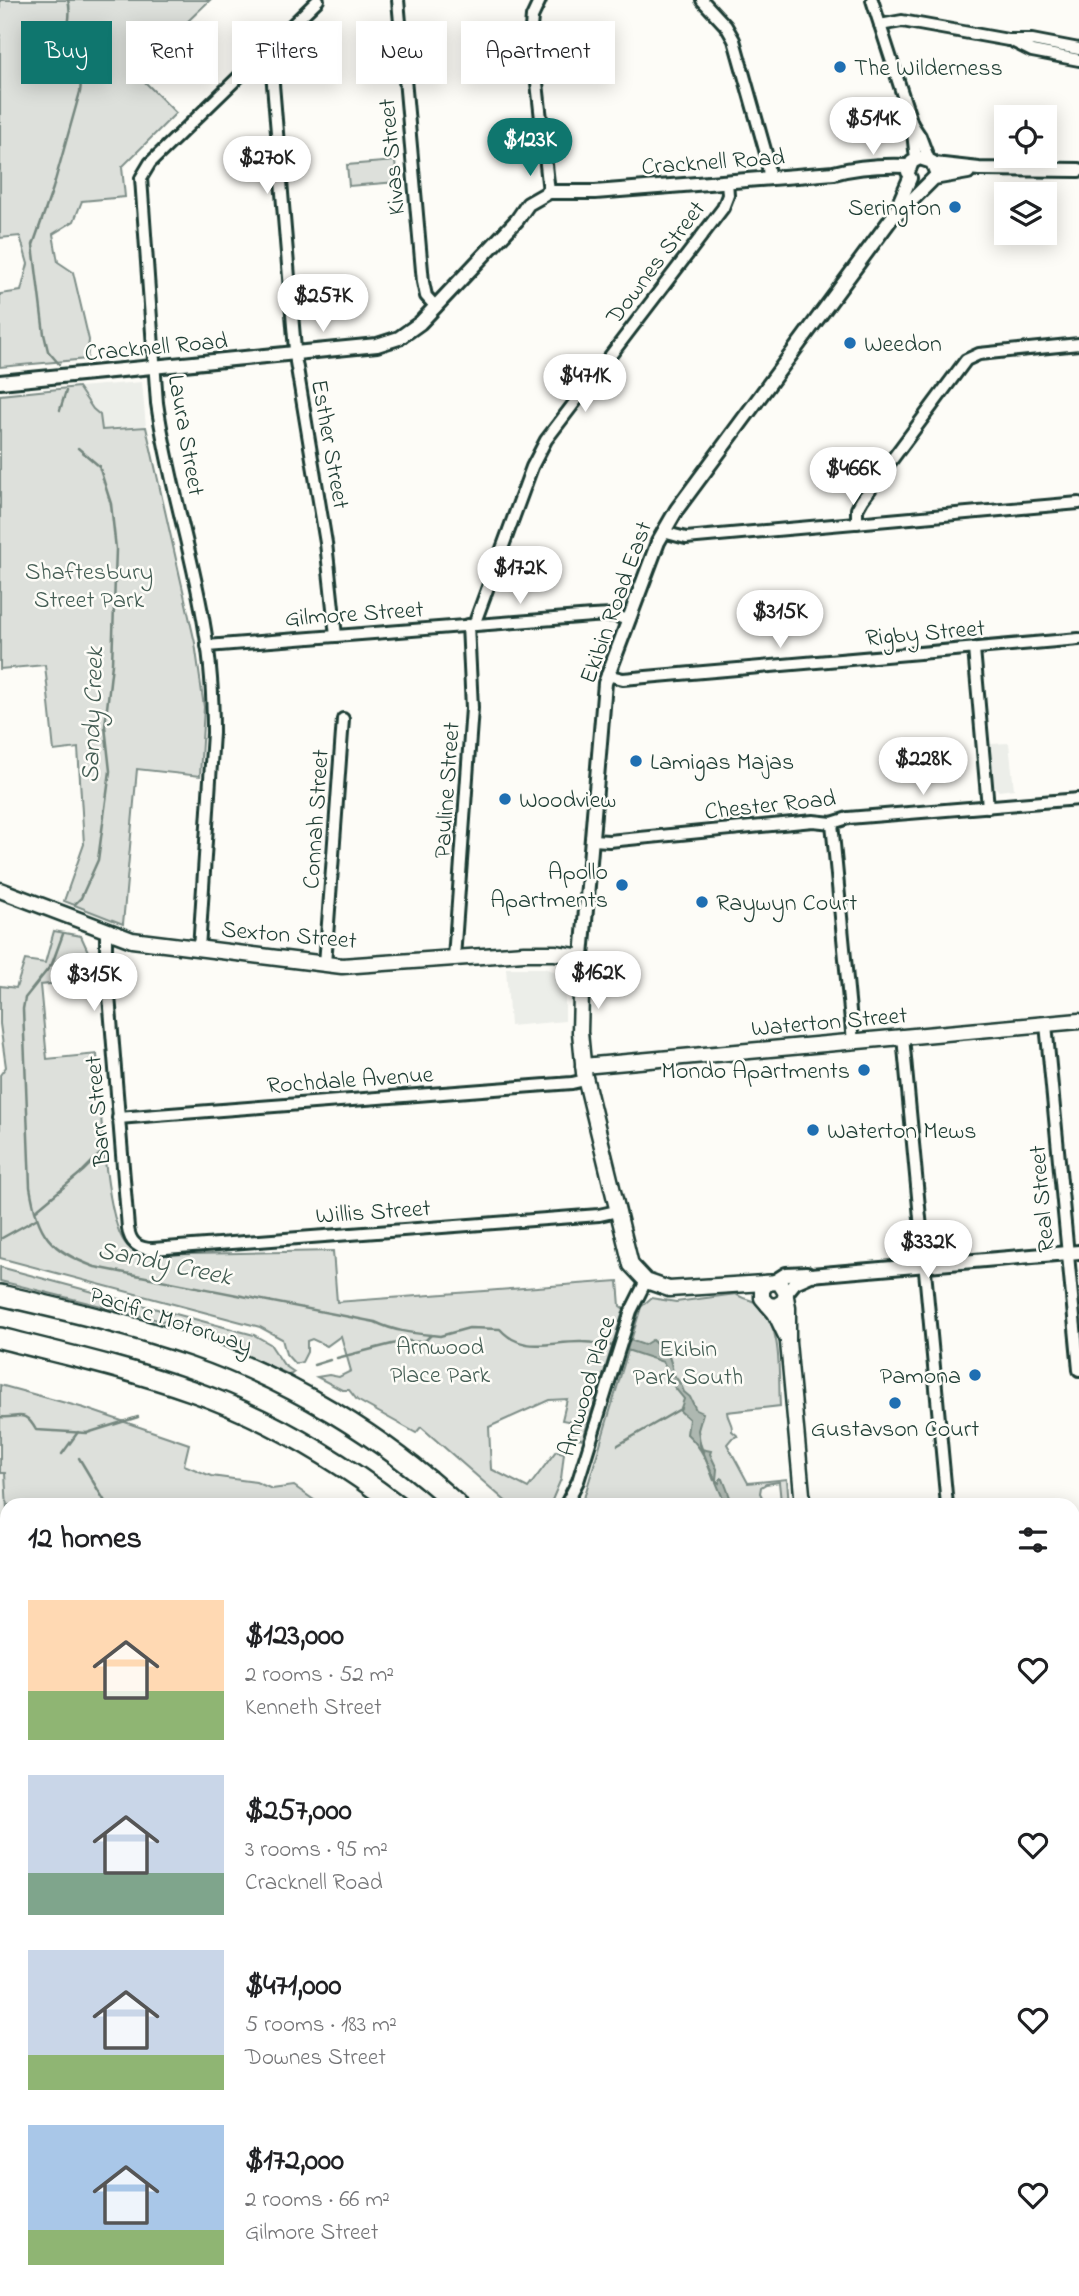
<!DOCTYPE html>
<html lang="en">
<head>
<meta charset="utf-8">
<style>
	body { margin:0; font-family:"Indie Flower",sans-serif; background:#f6f6f6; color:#202124; height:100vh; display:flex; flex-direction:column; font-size:26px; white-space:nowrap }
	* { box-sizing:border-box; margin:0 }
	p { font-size:23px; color:#757577 }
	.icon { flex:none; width:38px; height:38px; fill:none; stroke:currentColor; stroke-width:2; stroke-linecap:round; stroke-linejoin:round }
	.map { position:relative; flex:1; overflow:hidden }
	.panel { position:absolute; left:0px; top:1498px; width:1080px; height:798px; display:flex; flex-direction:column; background:#fff; border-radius:21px 21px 0 0; box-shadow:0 4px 18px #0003 }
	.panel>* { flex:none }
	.top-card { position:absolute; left:21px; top:21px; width:700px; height:63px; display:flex; gap:14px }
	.buttons { position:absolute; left:994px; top:105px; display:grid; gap:14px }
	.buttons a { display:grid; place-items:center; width:63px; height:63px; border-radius:0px; background:#fff; box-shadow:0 4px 18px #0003; font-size:35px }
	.price { position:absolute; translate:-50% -60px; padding:0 16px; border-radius:24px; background:#fff; color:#222; font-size:23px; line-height:46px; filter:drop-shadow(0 2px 4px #0008) }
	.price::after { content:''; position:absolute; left:50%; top:42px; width:21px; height:16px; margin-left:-10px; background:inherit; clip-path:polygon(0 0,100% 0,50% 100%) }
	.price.selected { background:#0f766e; color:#fff }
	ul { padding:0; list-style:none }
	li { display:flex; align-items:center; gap:21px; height:175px; padding:0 28px }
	li span { display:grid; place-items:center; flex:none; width:196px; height:140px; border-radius:0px; color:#555 }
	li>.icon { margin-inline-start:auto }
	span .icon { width:84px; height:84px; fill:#fffc; stroke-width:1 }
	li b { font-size:30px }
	h2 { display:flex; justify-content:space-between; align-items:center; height:84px; padding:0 28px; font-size:30px }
	.pill { padding:0 24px; border-radius:0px; background:#fff; box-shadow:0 4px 18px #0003; font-size:24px; line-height:63px }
	.pill.selected { background:#0f766e; color:#fff }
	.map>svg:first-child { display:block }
	.built { fill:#eceee9 }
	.green { fill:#dde0db; stroke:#7e8e88; stroke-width:2 }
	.water { fill:#aeb8b1; stroke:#75877f; stroke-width:2 }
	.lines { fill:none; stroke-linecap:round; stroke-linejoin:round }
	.stream { stroke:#75877f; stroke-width:2.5 }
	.minor-casing { stroke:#1f3d34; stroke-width:16 }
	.tertiary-casing { stroke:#1f3d34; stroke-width:18 }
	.secondary-casing { stroke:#1f3d34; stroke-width:19 }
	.motorway-casing { stroke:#1f3d34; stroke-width:24 }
	.minor { stroke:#fdfcf7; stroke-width:10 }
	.tertiary { stroke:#fdfcf7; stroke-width:12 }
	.secondary { stroke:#fdfcf7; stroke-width:14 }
	.motorway { stroke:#fdfcf7; stroke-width:19 }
	.poi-dot { fill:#1f6fb2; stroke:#fdfcf7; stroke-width:2.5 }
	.labels { text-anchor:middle; stroke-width:5; stroke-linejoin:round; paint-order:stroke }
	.poi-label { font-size:24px; fill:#1f3d34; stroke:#fdfcf7; text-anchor:start }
	.street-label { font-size:24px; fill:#1f3d34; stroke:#fdfcf7 }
	.park-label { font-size:24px; fill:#455e55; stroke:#fdfcf7 }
	.water-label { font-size:26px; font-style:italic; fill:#435c53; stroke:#fdfcf7 }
</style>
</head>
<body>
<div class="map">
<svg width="1079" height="2296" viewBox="0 0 1079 2296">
	<rect width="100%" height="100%" fill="#fdfcf7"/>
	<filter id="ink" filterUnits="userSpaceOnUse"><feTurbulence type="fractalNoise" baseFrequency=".0143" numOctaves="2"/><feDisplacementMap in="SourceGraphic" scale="14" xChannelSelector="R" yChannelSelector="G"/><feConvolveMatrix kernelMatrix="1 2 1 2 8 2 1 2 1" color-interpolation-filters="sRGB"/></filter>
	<g filter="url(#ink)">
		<g class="built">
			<polygon points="142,382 146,427 102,430 93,409 78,387"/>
			<polygon points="1009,743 1014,789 999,791 993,785 990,744"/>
			<polygon points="506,968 543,968 554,971 562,980 565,989 565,1021 510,1026"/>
			<polygon points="0,1473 5,1473 7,1510 7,1913 0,1902"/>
		</g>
		<g class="green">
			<polygon points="0,0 210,0 135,72 176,113 122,167 125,197 82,201 74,221 53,234 58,262 73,272 89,340 87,359 0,367 0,294 21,291 28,264 20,236 0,238"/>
			<polygon points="395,161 397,182 349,186 347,165"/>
			<polygon points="78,387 93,409 100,415 102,430 146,427 195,643 204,707 200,776 137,769 123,924 64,901 84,844 78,748 54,751 45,665 0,669 0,395"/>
			<path d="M 54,931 L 81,936 L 91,958 L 92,980 L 40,985 L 47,1059 L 97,1054 C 100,1095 104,1215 125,1243 C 130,1250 137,1252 144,1255 L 333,1251 L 337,1302 L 618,1281 L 620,1306 L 624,1309 L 583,1439 L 570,1437 L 573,1422 L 562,1420 L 567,1399 L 549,1400 L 489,1427 L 491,1469 L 528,1488 L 556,1451 L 564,1453 L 561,1479 L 550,1505 L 510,1505 L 421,1427 L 416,1433 L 357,1400 L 349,1390 L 342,1390 L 317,1377 L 329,1375 L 339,1377 L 351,1371 L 341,1336 L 327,1346 L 312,1339 L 307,1341 L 307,1352 L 302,1362 L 295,1364 L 286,1354 L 282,1339 L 260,1327 L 0,1258 L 0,1075 L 6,1067 L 0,1024 L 0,986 L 16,988 L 25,960 L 45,963 Z"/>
			<polygon points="0,1267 254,1335 270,1344 284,1365 294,1372 290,1375 182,1326 0,1281"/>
			<path d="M 736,1294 C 743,1300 754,1299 760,1306 C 783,1330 778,1374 780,1406 L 727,1412 C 727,1419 733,1423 732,1431 L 738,1436 L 732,1438 L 727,1444 L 748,1483 L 787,1479 L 789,1505 L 771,1504 L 781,1502 L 779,1482 L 766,1484 L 761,1487 L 760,1493 L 766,1505 L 582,1505 L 641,1307 L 651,1298 L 676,1302 Z"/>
			<polygon points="0,1385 84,1408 189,1444 184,1465 211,1476 256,1482 272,1489 294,1486 321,1505 7,1505 7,1510 5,1473 0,1473"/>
			<polygon points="234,2289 596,2289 597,2296 234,2296"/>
		</g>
		<path class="water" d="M 630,1340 L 644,1345 L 652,1340 C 657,1346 661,1344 665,1350 C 671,1358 671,1363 673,1372 C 676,1381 681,1380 684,1392 L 690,1397 L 696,1410 L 703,1413 L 698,1430 L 701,1449 L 711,1451 L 710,1454 L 717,1469 L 716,1480 L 719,1483 L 721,1478 L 723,1479 L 733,1505 L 726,1505 C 714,1480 707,1452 687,1434 L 689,1419 L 680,1411 L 684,1399 L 672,1384 L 663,1362 L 627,1350 Z"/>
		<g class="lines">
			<g class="stream">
				<path d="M 59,364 L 48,351 L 44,334 L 33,245 L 53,188 L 80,92 C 82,80 80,70 75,59 C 72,54 69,50 68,44 C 65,29 73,15 68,0"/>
				<polyline points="60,410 66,391"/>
				<polyline points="75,904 81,898 98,860 110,771 105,726 112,664 116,549 111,504 99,466 78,448"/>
				<path d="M 63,934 L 52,964 L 25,998 L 23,1009 L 30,1187 C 38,1235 49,1250 95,1267 L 375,1322 C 394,1331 411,1333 431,1335"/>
				<polyline points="35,1211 83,1171 106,1148"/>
				<polyline points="2,1238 36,1219"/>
				<path d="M 337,1358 L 392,1344 L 409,1341 L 417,1342 L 426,1340 L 431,1335 L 440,1336 L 469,1328 L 500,1329 C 523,1355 552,1341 582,1342 C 593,1342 604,1345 615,1346"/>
				<polyline points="314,1365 330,1360"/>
				<path d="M 0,1417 C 19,1419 24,1408 36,1430 L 87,1433 L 138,1417"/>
				<polyline points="700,1444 714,1480"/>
				<polyline points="618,1445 682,1408"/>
				<polyline points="62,1454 78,1432"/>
				<polyline points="79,1458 107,1505"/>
				<polyline points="502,2296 502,2289"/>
			</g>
			<g class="minor-casing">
				<g id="minor">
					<polyline points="398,0 423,282 426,296 436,307"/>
					<polyline points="540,0 532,17 531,28 549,192"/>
					<polyline points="702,0 726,26 734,40 767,157 769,178"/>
					<polyline points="872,0 912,124 916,159"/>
					<polyline points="880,25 902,21 1008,40 1032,40 1079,49"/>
					<polyline points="1014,42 1032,51 1079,60"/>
					<polyline points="265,52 271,60 296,362 326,543 336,636"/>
					<polyline points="912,124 920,136 929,160"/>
					<polyline points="857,523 857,509 862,500 966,360 979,354 1079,344"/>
					<polyline points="663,532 686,538 1079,503"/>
					<polyline points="474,625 532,467 546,440 723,208 728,195 727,181"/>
					<polyline points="207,646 592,616 613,615 628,620"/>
					<polyline points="974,649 988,807"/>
					<polyline points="607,675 623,679 1079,639"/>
					<polyline points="832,823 853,1042"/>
					<polyline points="592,840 609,841 813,821 832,823 848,818 1079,799"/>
					<path d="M 106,932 L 106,959 L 128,1228 C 130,1243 138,1249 153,1249 L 599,1215 L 617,1211"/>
					<path d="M 199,949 L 213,733 C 213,698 211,664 205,630 C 193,554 168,480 157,403 L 141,178 L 150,163 L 318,0"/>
					<polyline points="454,958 472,708 468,625"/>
					<polyline points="325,964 343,719"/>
					<polyline points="1046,1024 1079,1370"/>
					<polyline points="903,1037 947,1505"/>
					<polyline points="118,1118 572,1083 585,1080"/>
					<polyline points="566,1504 578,1481 631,1311 646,1281"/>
					<polyline points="1073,1546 1079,1545"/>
					<polyline points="1073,1619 1076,1619"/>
					<polyline points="1073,1901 1079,1901"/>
					<polyline points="1073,1915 1079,1914"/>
					<polyline points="0,1933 7,2010"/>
					<polyline points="1073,1991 1079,1991"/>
					<polyline points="1073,2130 1079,2129"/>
					<polyline points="1073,2213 1079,2212"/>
					<polyline points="28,2289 29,2296"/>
					<polyline points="165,2289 165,2296"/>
					<polyline points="867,2289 868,2296"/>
				</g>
			</g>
			<g class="tertiary-casing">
				<g id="tertiary">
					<polyline points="934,164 979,169 1079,170"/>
					<polyline points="908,172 912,162 920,158 932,162 936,172"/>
					<polyline points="900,212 934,178 968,172"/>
					<path d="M 0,382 L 377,345 L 399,338 L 420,323 L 517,220 L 528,204 L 549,192 L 595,192 L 834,173 C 858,166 884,165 909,166"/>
					<polyline points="582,957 605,683 658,542 677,509 894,215 910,178"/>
					<polyline points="775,1281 786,1274 807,1273"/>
					<polyline points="786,1293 795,1282 811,1275 1079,1252"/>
					<polyline points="1073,1732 1079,1731"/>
					<polyline points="0,2167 7,2166"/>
					<polyline points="1013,2289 1013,2296"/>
				</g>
			</g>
			<g class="secondary-casing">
				<g id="secondary">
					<polyline points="0,890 132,940 342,966 524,953 555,953 582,957 580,1032 584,1073 631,1265 646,1281 669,1289 779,1282 786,1293 784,1301 776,1306 768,1305"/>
					<polyline points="583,1066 1079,1021"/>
					<polyline points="767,1283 762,1290 762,1298 775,1313 787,1338"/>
					<polyline points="786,1297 788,1308 788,1342 803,1505"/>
					<polyline points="725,2289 726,2296"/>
				</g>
			</g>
			<g class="motorway-casing">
				<g id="motorway">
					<path d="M 0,1295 C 65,1310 131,1325 195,1347 C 290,1380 383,1437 457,1505"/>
					<path d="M 0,1338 C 64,1354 129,1369 192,1391 C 266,1417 334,1457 397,1505"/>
					<polyline points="925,2289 926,2296"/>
					<polyline points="953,2289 954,2296"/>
					<polyline points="979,2289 981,2296"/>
				</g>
			</g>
			<use href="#minor" class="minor"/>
			<use href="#tertiary" class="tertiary"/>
			<use href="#secondary" class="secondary"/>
			<use href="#motorway" class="motorway"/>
		</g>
	</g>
	<g class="poi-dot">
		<circle cx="840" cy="67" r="7"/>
		<circle cx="955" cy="207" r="7"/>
		<circle cx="850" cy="343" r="7"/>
		<circle cx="636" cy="761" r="7"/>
		<circle cx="505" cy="799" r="7"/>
		<circle cx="622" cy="885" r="7"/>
		<circle cx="702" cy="902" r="7"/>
		<circle cx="864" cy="1070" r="7"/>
		<circle cx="813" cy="1130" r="7"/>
		<circle cx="975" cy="1375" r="7"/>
		<circle cx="895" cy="1403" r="7"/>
	</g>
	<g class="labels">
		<g class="poi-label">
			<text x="854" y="75">The Wilderness</text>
			<text x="941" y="215" text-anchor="end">Serington</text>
			<text x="864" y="351">Weedon</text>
			<text x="650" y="769">Lamigas Majas</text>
			<text x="519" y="807">Woodview</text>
			<text x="608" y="879" text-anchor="end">Apollo<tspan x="608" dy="28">Apartments</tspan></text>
			<text x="716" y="910">Raywyn Court</text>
			<text x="850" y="1078" text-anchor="end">Mondo Apartments</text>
			<text x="827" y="1138">Waterton Mews</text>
			<text x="961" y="1383" text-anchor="end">Pamona</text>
			<text x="895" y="1436" text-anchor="middle">Gustavson Court</text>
		</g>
		<g class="street-label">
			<text transform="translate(391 157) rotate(-95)" y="8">Kivas Street</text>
			<text transform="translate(713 161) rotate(-4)" y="8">Cracknell Road</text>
			<text transform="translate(655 262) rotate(-53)" y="8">Downes Street</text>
			<text transform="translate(156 346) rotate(-5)" y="8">Cracknell Road</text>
			<text transform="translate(187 435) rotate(80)" y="8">Laura Street</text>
			<text transform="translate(331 444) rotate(80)" y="8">Esther Street</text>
			<text transform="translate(615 602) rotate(-70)" y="8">Ekibin Road East</text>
			<text transform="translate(354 613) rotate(-4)" y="8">Gilmore Street</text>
			<text transform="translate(925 632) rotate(-5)" y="8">Rigby Street</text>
			<text transform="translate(446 790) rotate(-86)" y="8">Pauline Street</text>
			<text transform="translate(770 804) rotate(-6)" y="8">Chester Road</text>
			<text transform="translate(315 819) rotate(-86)" y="8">Connah Street</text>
			<text transform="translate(289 934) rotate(5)" y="8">Sexton Street</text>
			<text transform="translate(829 1021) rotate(-5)" y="8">Waterton Street</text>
			<text transform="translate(350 1079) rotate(-4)" y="8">Rochdale Avenue</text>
			<text transform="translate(97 1111) rotate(-95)" y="8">Barr Street</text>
			<text transform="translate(1041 1199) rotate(-95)" y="8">Real Street</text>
			<text transform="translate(373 1211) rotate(-4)" y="8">Willis Street</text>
			<text transform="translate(171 1319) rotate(18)" y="8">Pacific Motorway</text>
			<text transform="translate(586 1386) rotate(-73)" y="8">Arnwood Place</text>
		</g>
		<g class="park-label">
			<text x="89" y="579">Shaftesbury<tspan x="89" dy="28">Street Park</tspan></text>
			<text x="440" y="1354">Arnwood<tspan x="440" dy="28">Place Park</tspan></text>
			<text x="688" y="1356">Ekibin<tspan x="688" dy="28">Park South</tspan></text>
		</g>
		<g class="water-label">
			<text transform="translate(91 715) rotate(-88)" y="9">Sandy Creek</text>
			<text transform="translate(165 1262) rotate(12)" y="9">Sandy Creek</text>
		</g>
	</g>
</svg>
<div class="buttons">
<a><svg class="icon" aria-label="locate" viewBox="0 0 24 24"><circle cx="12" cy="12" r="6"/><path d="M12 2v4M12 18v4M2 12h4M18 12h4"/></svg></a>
<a><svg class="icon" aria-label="layers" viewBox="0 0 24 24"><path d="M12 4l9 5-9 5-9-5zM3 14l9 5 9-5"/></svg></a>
</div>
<b class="price" style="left:873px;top:157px">$514K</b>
<b class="price selected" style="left:530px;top:178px">$123K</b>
<b class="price" style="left:267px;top:196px">$270K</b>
<b class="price" style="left:323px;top:334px">$257K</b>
<b class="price" style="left:585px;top:414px">$471K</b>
<b class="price" style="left:853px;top:507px">$466K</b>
<b class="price" style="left:520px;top:606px">$172K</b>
<b class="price" style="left:780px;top:650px">$315K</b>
<b class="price" style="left:923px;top:797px">$228K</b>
<b class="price" style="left:598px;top:1011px">$162K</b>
<b class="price" style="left:94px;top:1013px">$315K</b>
<b class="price" style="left:928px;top:1280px">$332K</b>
<div class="top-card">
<a class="pill selected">Buy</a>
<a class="pill">Rent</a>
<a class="pill">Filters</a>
<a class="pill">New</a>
<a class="pill">Apartment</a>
</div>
<section class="panel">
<h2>12 homes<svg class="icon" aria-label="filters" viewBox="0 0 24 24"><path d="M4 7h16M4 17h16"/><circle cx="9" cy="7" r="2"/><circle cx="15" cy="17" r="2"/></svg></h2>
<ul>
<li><span style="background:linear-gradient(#ffd9b3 65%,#8fb573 0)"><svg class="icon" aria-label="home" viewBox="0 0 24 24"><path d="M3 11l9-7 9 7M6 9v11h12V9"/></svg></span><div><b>$123,000</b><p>2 rooms · 52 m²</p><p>Kenneth Street</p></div><svg class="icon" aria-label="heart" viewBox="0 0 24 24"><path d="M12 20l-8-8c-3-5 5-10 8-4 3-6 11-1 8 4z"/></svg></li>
<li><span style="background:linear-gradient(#c9d6e8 70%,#7fa58c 0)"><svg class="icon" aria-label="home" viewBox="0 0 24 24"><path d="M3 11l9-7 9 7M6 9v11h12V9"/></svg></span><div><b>$257,000</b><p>3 rooms · 95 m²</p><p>Cracknell Road</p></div><svg class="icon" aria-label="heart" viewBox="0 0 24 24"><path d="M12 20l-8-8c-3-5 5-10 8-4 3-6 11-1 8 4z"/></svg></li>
<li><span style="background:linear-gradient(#c9d6e8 75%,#8fb573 0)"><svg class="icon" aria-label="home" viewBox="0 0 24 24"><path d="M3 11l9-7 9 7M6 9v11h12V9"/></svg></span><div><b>$471,000</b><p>5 rooms · 183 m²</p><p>Downes Street</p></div><svg class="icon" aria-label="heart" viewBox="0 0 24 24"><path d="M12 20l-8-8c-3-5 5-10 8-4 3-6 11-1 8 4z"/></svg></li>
<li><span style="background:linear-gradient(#a9c7e8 75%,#8fb573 0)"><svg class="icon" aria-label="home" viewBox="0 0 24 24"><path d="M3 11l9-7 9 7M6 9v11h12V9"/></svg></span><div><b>$172,000</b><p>2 rooms · 66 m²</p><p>Gilmore Street</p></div><svg class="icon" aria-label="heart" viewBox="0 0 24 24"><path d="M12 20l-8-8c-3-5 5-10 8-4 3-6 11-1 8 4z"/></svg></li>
</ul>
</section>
</div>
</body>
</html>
